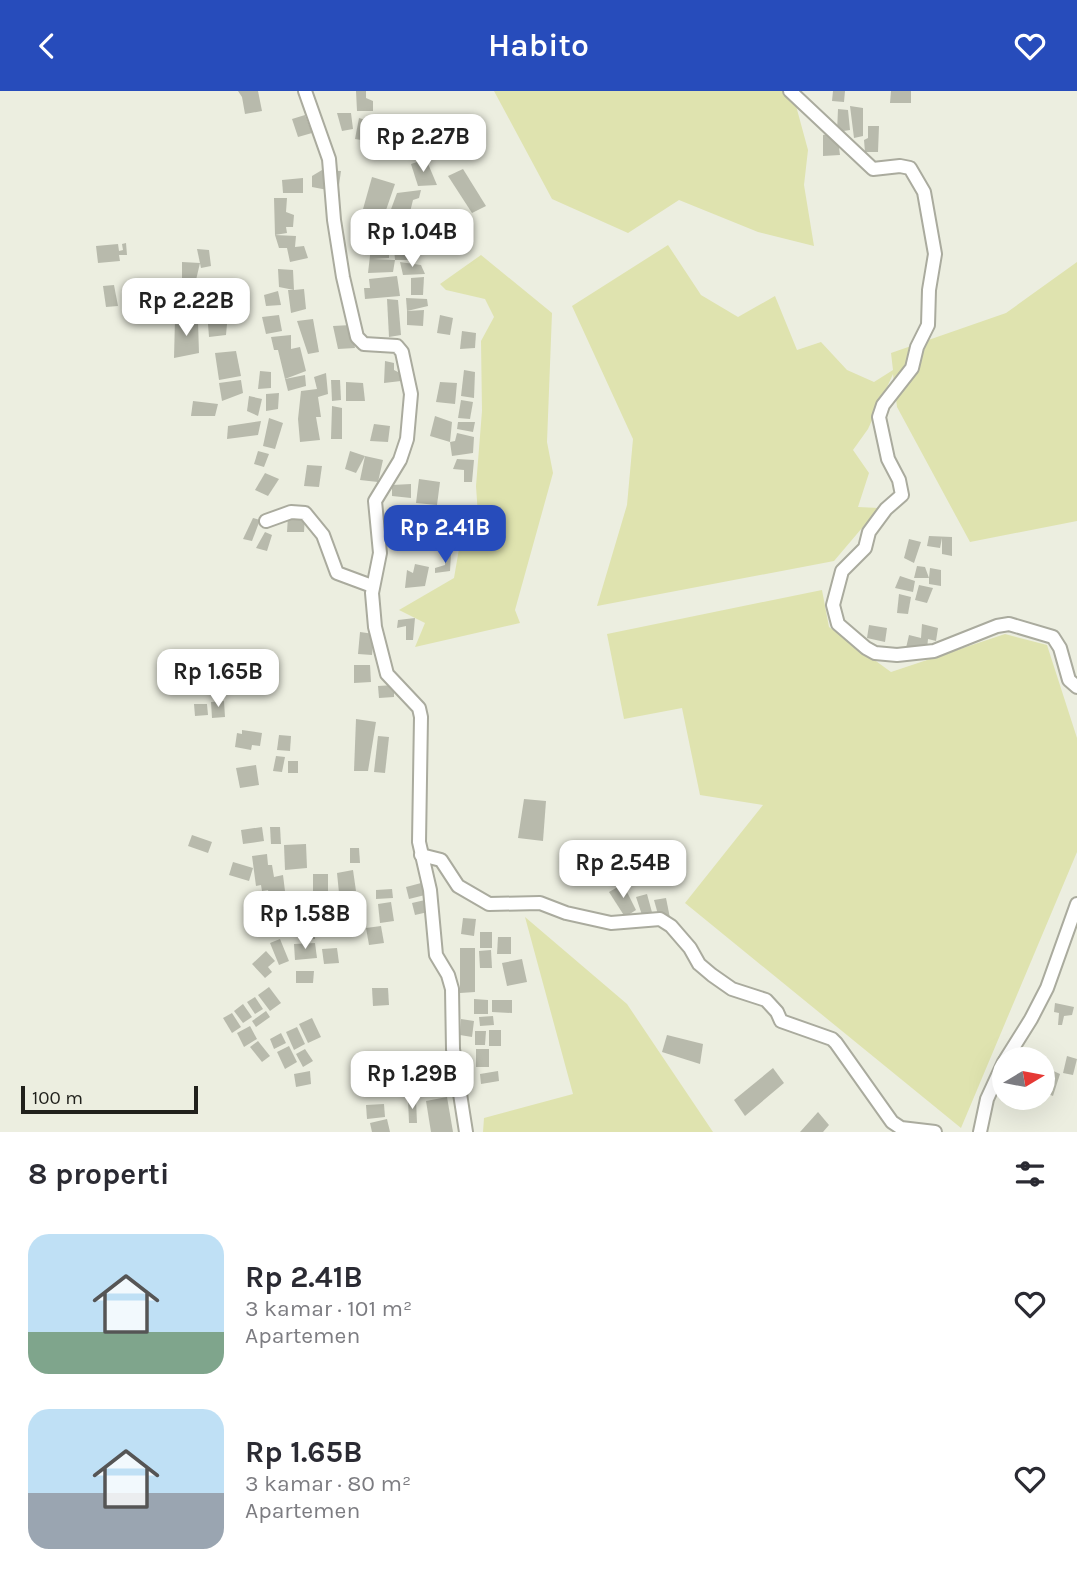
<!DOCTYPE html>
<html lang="id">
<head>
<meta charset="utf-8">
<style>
	body { margin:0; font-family:Karla,sans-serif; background:#f2f2f3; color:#2b2b33; height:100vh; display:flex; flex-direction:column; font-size:26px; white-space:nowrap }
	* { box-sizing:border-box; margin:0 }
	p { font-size:23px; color:#7c7c81 }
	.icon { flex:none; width:38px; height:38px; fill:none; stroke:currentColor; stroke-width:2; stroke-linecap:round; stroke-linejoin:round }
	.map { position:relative; height:1041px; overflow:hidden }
	.panel { display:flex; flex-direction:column; background:#fff; flex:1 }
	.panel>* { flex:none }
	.needle { width:46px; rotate:80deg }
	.buttons { position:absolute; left:992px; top:956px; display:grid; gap:14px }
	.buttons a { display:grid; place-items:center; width:63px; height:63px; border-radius:50%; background:#fff; box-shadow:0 7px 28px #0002; font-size:35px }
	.scale { position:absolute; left:21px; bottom:18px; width:177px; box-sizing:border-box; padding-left:7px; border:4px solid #21211c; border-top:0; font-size:19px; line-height:24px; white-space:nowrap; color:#21211c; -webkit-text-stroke:5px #eceee0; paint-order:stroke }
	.price { position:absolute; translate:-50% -60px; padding:0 16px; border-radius:14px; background:#fff; color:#222; font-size:23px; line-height:46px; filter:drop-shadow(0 2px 4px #0008) }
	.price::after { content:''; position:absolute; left:50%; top:42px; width:21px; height:16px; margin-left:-10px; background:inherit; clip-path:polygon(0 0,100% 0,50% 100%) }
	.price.current { background:#274cbb; color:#fff }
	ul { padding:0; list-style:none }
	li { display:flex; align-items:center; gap:21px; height:175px; padding:0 28px }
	li span { display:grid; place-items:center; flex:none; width:196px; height:140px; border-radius:21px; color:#555 }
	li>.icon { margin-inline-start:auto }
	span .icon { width:84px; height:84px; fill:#fffc; stroke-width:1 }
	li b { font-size:30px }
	h2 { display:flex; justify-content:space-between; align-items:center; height:84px; padding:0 28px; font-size:30px }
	header { display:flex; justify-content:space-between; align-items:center; height:91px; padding:0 28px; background:#274cbb; color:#fff; font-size:32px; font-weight:600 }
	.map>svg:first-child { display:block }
	.green { fill:#dfe3af }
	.building { fill:#b8baac }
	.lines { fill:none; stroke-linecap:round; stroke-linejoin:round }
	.minor-casing { stroke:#aaab9e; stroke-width:16 }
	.minor { stroke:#fff; stroke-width:12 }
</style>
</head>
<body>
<header><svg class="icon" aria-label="back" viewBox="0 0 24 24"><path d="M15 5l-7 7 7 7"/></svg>Habito<svg class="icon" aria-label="heart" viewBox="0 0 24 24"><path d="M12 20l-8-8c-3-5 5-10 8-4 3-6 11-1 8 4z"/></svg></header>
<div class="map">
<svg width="1077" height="1041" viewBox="0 0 1077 1041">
	<rect width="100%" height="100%" fill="#eceee0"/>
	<g class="green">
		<polygon points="494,0 792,0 808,59 804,94 814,155 758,141 679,109 628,142 552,108"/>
		<polygon points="668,154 701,204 738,226 775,205 797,259 821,251 847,279 874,291 893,279 891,262 1006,222 1077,171 1077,430 970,451 897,316 893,283 868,338 853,359 869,382 858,416 879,417 834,470 597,515 627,414 633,348 572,215"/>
		<polygon points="481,164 552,222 547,351 553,382 515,519 520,532 415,556 425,532 399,519 454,487 465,423 478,424 476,395 482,320 481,250 494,226 485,208 446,199 440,193"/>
		<polygon points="822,499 829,536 891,581 1005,543 1047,554 1077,647 1077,761 961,1037 685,812 763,714 700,704 682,617 624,628 607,543"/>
		<polygon points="525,826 627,913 713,1041 483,1041 484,1027 573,1003"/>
	</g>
	<g class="building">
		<polygon points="238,0 258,0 262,20 245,23 242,6"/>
		<polygon points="356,0 366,0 366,7 373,10 373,20 357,20"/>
		<polygon points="833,0 845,0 844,11 832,10"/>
		<polygon points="891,0 911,0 911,12 890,12"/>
		<polygon points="850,15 863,17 863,45 854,47"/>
		<polygon points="838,18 848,19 850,39 837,41 840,64 823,65 823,44 837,41"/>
		<polygon points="337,22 351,22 353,38 342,40"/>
		<polygon points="305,24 312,42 298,46 292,28"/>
		<polygon points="359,27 375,32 374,51 355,48"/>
		<polygon points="868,35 879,35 878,61 865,61 864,49 868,47"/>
		<polygon points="384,47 403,48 401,69 383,68"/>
		<polygon points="426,68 437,94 418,95 411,73"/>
		<polygon points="463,78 486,115 472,122 448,85"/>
		<polygon points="322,79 341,80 338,101 312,96 312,85"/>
		<polygon points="372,86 395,93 385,122 363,118"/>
		<polygon points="303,87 303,102 283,102 282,89"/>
		<polygon points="421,99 419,107 413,109 409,125 396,124 390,121 397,102"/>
		<polygon points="274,107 287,107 286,121 294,124 293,136 286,136 287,142 275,144 296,145 295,156 304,155 308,167 290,171 287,157 279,157 275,144"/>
		<polygon points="400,131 424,132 413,169 395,169 394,157 408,158 409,144 396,144"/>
		<polygon points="126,152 127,164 119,164 120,170 98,172 96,155 118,153 119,160 123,159 122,153"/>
		<polygon points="371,156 389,157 389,167 373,168 395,169 393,181 368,182"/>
		<polygon points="197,158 209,159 211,175 201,177"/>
		<polygon points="182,171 200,172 196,189 182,187"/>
		<polygon points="400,171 421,174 425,183 403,184"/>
		<polygon points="278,178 293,179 294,199 304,198 306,218 291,222 288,199 294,199 279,196"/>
		<polygon points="397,185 400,205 365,208 364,197 370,197 369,188"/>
		<polygon points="424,186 423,204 411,204 411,187"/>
		<polygon points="201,190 217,192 217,203 198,203"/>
		<polygon points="114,194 118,215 106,216 103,195"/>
		<polygon points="278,200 281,214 266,215 264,204"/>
		<polygon points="406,207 427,208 428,215 407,220"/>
		<polygon points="387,208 398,209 401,244 389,246"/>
		<polygon points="424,219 423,235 407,234 407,220"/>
		<polygon points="279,224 282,240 266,243 262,226"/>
		<polygon points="440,224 453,227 450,244 437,242"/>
		<polygon points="175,228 198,231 199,262 174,267"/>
		<polygon points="313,228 319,261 308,263 297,230"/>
		<polygon points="208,233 227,233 226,244 209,246"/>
		<polygon points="351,234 355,257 338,258 333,235"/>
		<polygon points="462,240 476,242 475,257 460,258"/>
		<polygon points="291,244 291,258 300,256 306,280 285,288 278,259 274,259 271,246"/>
		<polygon points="236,260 241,285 219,289 215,262"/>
		<polygon points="385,270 394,272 394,279 400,282 401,290 384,292"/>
		<polygon points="464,279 475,281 474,307 461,305"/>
		<polygon points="260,280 271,281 271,297 258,298"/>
		<polygon points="326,282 328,303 318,306 321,326 316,326 320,349 300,351 298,328 301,300 317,298 314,286"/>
		<polygon points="305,284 306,295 288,300 285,288"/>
		<polygon points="241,289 243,302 222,310 219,292"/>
		<polygon points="331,289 340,289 341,309 332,310"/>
		<polygon points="346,291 363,292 365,310 346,310"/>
		<polygon points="440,291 457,292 455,313 436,311"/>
		<polygon points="279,302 278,318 266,320 266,303"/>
		<polygon points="249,305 262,308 258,325 247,320"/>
		<polygon points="461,309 473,311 470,328 458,327"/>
		<polygon points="193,310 218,313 215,325 191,325"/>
		<polygon points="332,315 342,317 342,348 331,348"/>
		<polygon points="435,325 452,331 450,351 455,350 457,342 474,346 473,362 452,365 450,351 430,345"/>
		<polygon points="269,327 283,332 275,358 263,355"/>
		<polygon points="261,330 258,344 227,348 228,335"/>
		<polygon points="458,331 475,331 473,341 457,338"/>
		<polygon points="374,333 390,335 388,351 370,350"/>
		<polygon points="258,360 269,363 264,376 254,373"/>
		<polygon points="350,360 365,365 356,382 345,378"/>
		<polygon points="365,365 383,369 378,391 360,389"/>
		<polygon points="457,368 474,369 472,391 464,391 464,379 453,378"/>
		<polygon points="307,374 322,375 319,396 304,395"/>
		<polygon points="265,382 279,388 268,405 255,399"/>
		<polygon points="419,388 440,391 437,414 416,412"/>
		<polygon points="411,393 411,407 392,405 392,394"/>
		<polygon points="447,415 448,438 441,437 439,430 426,432 426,417"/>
		<polygon points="288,425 305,426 304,441 287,441"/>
		<polygon points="253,427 260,429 252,450 243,448"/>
		<polygon points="433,440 449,442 449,456 431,457"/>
		<polygon points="265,441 272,444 267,460 256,457"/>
		<polygon points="929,445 952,446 952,465 942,463 942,447 940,457 927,455"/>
		<polygon points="909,448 921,451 914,472 904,467"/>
		<polygon points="445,462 451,463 450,480 435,482 435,477 445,474"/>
		<polygon points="415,473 429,476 425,495 405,497 407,479 413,482"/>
		<polygon points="917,475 925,476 929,487 930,477 941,479 941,495 929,493 929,487 914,487"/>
		<polygon points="900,485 915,490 913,501 895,497"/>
		<polygon points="919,494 933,497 927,512 915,509"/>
		<polygon points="899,503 911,506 908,523 897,522"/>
		<polygon points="415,527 413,549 406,549 406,535 397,537 398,529"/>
		<polygon points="922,533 938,537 936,550 928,548 927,558 906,557 909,544 921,547"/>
		<polygon points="869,534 887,537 885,551 867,547"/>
		<polygon points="360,541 374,543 372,564 358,563"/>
		<polygon points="354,574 370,574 371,591 354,592"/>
		<polygon points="394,594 394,606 379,607 378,595"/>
		<polygon points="224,610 225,626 212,627 211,611"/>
		<polygon points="194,613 207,613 208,624 195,625"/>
		<polygon points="356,628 376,631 368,680 354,680"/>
		<polygon points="242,639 262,642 260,655 252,654 251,659 235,656 237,642 242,643"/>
		<polygon points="279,644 291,645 290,660 277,659"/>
		<polygon points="378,645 389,646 385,682 374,681"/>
		<polygon points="276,665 285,666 282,681 273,680"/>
		<rect x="288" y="670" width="10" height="12"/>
		<polygon points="256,674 259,694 240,697 236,677"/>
		<polygon points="524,708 546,710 543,750 518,747"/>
		<polygon points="262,736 264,750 243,753 241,739"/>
		<polygon points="270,736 280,736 281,753 271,753"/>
		<polygon points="192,744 212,751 208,762 188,755"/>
		<polygon points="306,753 307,777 285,779 284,754"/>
		<polygon points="350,757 359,757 360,772 350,772"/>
		<polygon points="267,763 268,774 272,774 274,786 283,784 285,800 269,803 268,799 262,800 261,794 256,795 252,765"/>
		<polygon points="233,771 253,777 249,790 229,784"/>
		<polygon points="353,779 356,800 339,802 337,782"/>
		<rect x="313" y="783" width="15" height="23"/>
		<polygon points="425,791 429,803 409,808 406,796"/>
		<polygon points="623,793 636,819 625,826 609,801"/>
		<polygon points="392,798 393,807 376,808 376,799"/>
		<polygon points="356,803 358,814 341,817 339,805"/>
		<polygon points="647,803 653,825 643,827 636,806"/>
		<polygon points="666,807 670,827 659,827 654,809"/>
		<polygon points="425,809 428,821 415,824 412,812"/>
		<polygon points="391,811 394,830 380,832 378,813"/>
		<polygon points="282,812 283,828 266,829 264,813"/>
		<polygon points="357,816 360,832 342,836 338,821"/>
		<polygon points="463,827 476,828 474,845 461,843"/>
		<polygon points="305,833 314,833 315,848 299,849 298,842 305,841"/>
		<polygon points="381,835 384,852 369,854 366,837"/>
		<rect x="480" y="841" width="12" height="16"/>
		<polygon points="498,846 511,846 511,863 497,863"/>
		<polygon points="280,848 289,870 279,874 270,852"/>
		<polygon points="315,852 317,867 295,869 294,853"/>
		<polygon points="337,857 339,872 324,873 322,858"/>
		<polygon points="460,857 475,857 475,901 460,902"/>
		<polygon points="491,859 492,877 480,877 479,860"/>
		<polygon points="266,860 275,870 268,876 272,881 265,887 252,873"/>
		<polygon points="522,868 527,891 507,895 502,872"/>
		<polygon points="296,880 314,880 313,892 296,892"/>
		<polygon points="269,896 281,912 270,920 258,904"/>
		<polygon points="372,897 388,897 389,914 373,915"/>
		<polygon points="255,906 263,918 255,923 247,911"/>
		<polygon points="474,908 488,909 488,923 474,923"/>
		<polygon points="492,909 512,909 512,922 492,921"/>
		<polygon points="1055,912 1074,916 1072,924 1064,925 1062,934 1058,934 1059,922 1054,921"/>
		<polygon points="243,913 252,926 243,932 234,920"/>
		<polygon points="266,920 270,926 256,936 252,930"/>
		<polygon points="232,922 241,936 232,942 223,927"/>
		<polygon points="493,925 494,934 480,935 479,926"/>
		<polygon points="312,927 321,946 308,952 299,933"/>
		<polygon points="461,928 474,930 472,946 460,944"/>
		<polygon points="250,935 257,948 244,956 237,942"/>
		<polygon points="297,936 305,953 294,959 286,941"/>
		<rect x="489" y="939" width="12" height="16"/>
		<polygon points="475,940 486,940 485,954 475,954"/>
		<polygon points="281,942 286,952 274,958 270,948"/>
		<polygon points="667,944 703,953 700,973 662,961"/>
		<polygon points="258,950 270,965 262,971 250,956"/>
		<polygon points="289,955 297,971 285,978 277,961"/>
		<polygon points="305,958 313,970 303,976 296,963"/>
		<rect x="476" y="958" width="13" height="18"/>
		<polygon points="1067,965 1077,968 1073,984 1063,982"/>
		<polygon points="446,971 450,986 435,990 437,1001 427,1004 425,994 421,995 417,978"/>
		<polygon points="773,977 784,992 745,1025 734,1009"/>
		<polygon points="1049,978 1060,983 1053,1005 1043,1001"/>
		<polygon points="310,980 311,993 296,996 294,983"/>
		<polygon points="498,980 499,990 481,993 480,983"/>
		<polygon points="447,1006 453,1041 431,1041 426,1010"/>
		<polygon points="408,1008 416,1008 417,1032 409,1032"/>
		<polygon points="384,1013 385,1026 367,1028 366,1014"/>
		<polygon points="818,1021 829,1034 823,1041 800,1041"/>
		<polygon points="387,1028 390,1041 372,1041 370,1032"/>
	</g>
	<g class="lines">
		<g class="minor-casing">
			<g id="minor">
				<polyline points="305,0 329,68 334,129 343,186 357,246 364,253 397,255 402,261 411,303 407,348 400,369 375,410 380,462 372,502 375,536 387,583 419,617 421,626 419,751 430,799 436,864 448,884 452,898 453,958 466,1041"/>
				<polyline points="790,0 873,78 900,75 910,77 924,101 935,163 929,199 928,234 917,256 912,277 883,314 879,326 888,368 899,389 902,404 886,418 869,441 865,457 842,480 833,514 838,533 866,557 875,562 897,564 934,560 997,535 1009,533 1053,546 1060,557 1069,589 1077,596"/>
				<polyline points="266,430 291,421 305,422 323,444 337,482 372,495"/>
				<polyline points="421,764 441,769 458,795 489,813 540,812 566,822 611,832 660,828 671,835 690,857 699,873 712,884 732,898 766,909 777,921 781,930 832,948 836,952 892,1031 901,1037 935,1041"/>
				<polyline points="1006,968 1031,928 1047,897 1077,813"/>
				<polyline points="980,1041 987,1008 1004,971"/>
			</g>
		</g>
		<use href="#minor" class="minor"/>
	</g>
</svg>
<div class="buttons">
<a><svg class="needle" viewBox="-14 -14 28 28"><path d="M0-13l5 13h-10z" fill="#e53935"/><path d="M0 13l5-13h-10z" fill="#7c7c81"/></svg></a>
</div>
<div class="scale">100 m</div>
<b class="price" style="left:423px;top:83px">Rp 2.27B</b>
<b class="price" style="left:412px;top:178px">Rp 1.04B</b>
<b class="price" style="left:186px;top:247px">Rp 2.22B</b>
<b class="price current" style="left:445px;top:474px">Rp 2.41B</b>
<b class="price" style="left:218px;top:618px">Rp 1.65B</b>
<b class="price" style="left:623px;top:809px">Rp 2.54B</b>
<b class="price" style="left:305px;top:860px">Rp 1.58B</b>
<b class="price" style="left:412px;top:1020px">Rp 1.29B</b>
</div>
<section class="panel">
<h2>8 properti<svg class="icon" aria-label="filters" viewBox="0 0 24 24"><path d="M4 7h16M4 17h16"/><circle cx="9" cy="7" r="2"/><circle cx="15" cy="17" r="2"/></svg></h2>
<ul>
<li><span style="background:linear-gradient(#bfe0f5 70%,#7fa58c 0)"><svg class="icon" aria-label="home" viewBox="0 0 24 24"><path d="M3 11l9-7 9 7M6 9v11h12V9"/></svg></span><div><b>Rp 2.41B</b><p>3 kamar · 101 m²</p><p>Apartemen</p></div><svg class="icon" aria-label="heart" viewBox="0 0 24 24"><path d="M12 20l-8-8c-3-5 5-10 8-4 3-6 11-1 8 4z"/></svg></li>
<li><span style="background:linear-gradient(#bfe0f5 60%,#9aa5b1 0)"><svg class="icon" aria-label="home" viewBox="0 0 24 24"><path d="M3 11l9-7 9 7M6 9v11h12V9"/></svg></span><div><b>Rp 1.65B</b><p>3 kamar · 80 m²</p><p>Apartemen</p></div><svg class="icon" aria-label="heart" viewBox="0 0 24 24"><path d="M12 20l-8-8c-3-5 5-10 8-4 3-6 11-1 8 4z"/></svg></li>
</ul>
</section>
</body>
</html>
